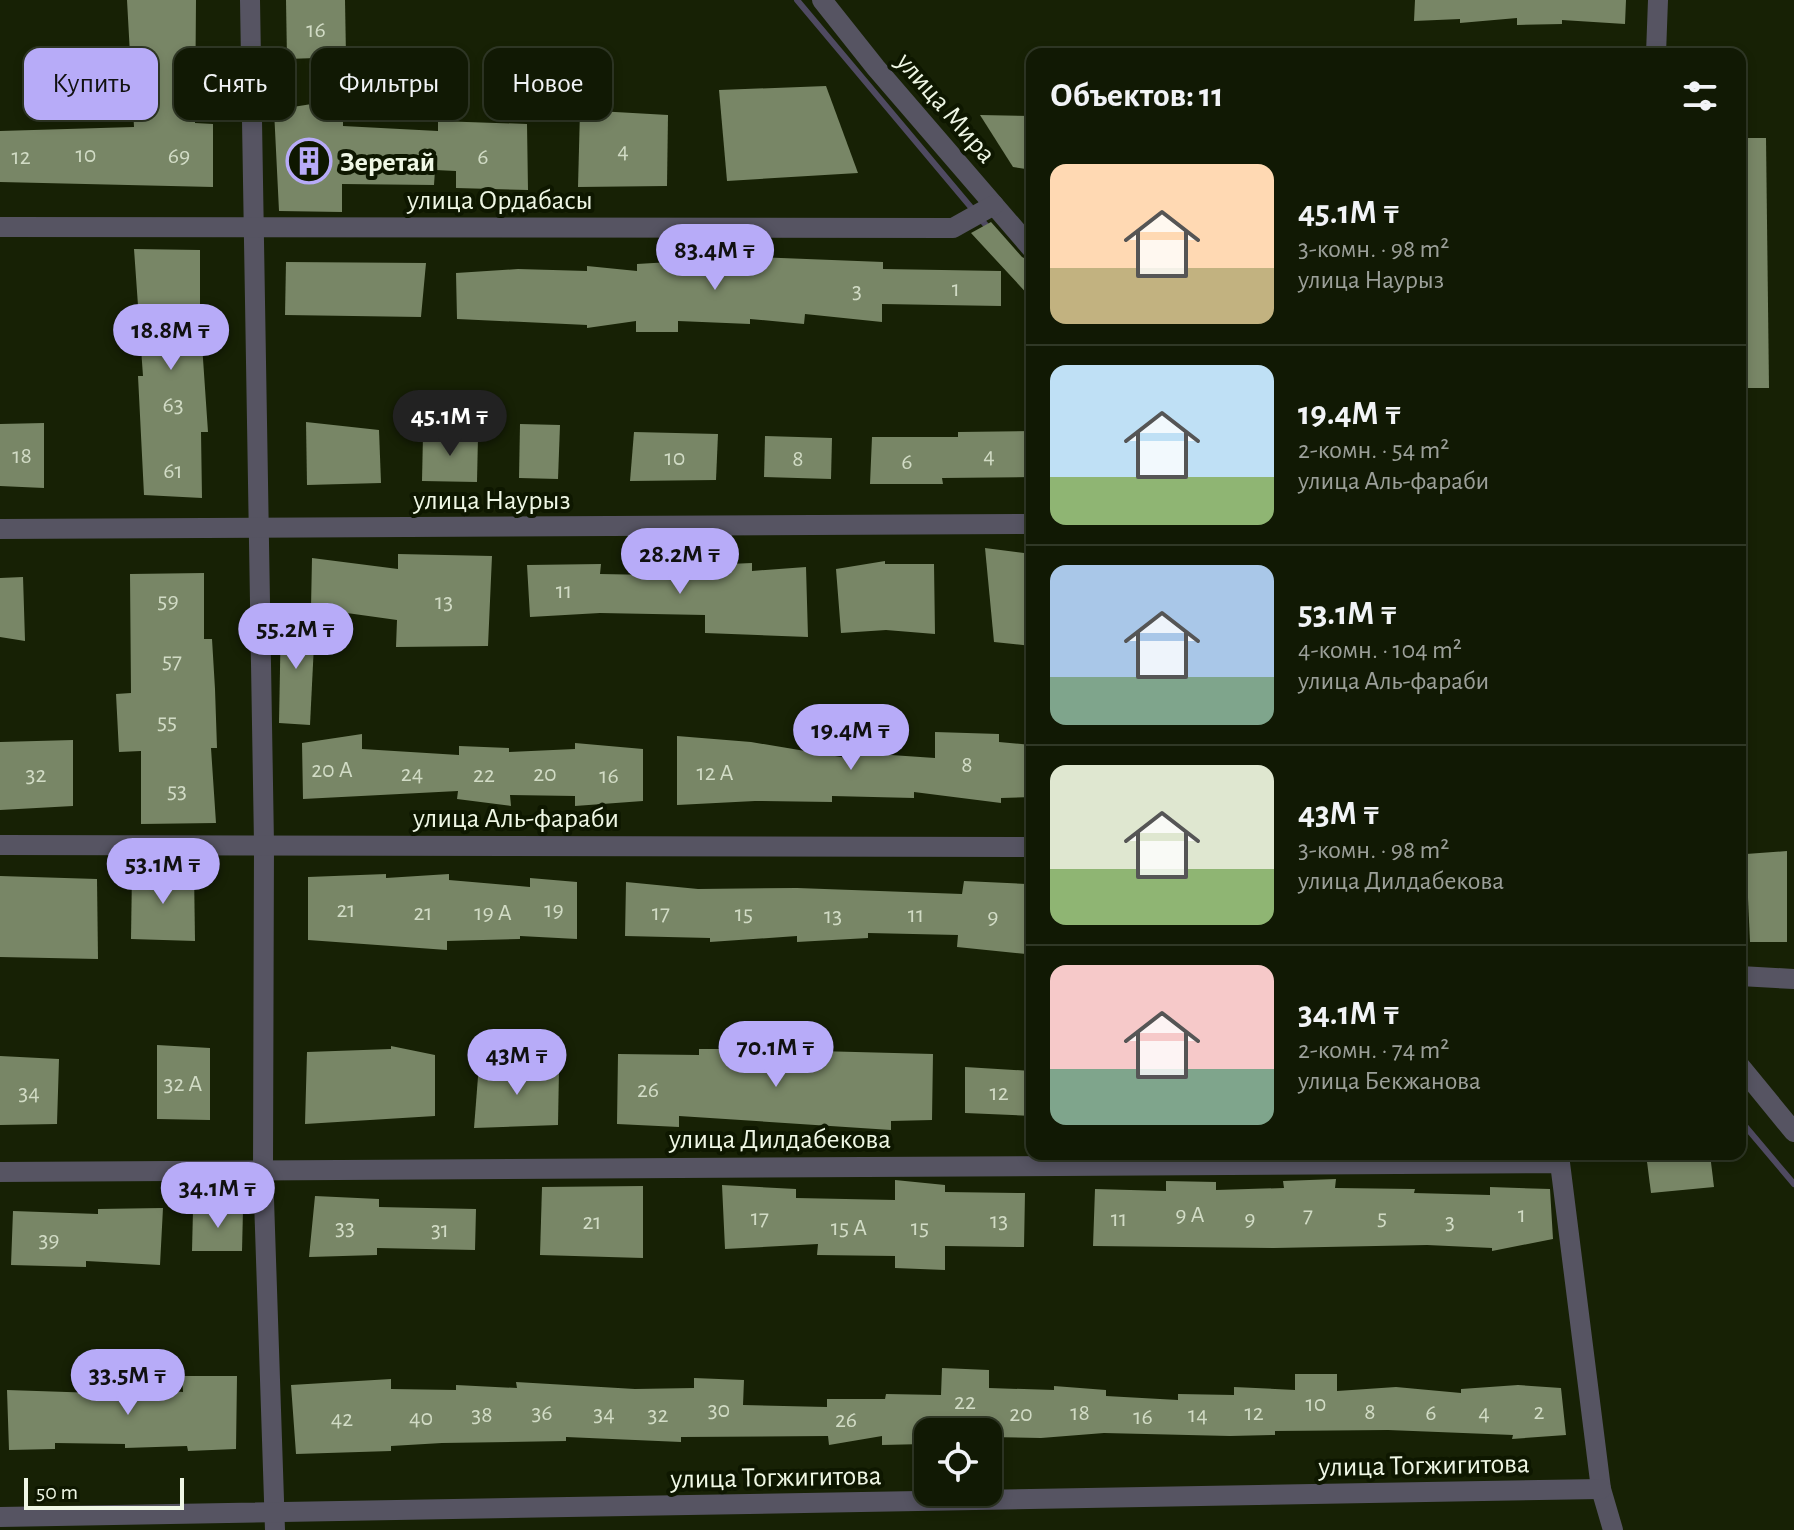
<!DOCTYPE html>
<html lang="ru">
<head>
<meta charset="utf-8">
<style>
	body { margin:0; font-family:"Alegreya Sans",sans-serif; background:#1a220e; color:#f1f3f6; height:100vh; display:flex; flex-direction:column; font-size:30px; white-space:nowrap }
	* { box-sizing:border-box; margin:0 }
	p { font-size:26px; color:#9ca09a }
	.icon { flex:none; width:44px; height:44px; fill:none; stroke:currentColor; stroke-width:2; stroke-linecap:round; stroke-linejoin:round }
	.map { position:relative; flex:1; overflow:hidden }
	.details { position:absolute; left:1026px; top:48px; width:720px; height:1112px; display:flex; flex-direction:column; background:#111904; border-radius:16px; box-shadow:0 4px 12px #0003,0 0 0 2px #303826 }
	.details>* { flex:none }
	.hud { position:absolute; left:24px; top:48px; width:760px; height:72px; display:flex; gap:16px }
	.controls { position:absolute; left:914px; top:1418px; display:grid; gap:16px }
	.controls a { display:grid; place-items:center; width:88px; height:88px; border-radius:16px; background:#111904; box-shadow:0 4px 12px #0003,0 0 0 2px #303826; font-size:40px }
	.scale { position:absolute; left:24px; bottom:20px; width:160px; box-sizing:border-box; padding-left:8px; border:4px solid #eff7e5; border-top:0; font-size:22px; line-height:28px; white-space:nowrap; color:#eff7e5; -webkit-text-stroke:6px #0e1700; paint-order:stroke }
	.price { position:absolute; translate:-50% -68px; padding:0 18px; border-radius:28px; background:#b7abf8; color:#111; font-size:26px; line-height:52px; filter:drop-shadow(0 2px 4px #0008) }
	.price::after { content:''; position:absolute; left:50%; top:48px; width:24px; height:18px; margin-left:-12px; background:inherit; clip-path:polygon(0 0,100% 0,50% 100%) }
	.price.selected { background:#222; color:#fff }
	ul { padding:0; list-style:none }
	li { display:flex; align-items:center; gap:24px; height:200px; padding:0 24px }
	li+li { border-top:2px solid #303826 }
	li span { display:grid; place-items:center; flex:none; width:224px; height:160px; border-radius:16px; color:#555 }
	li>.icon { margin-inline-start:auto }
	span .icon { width:96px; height:96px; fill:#fffc; stroke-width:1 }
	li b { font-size:34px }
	h2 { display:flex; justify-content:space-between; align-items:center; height:96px; padding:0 24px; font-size:34px }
	.chip { padding:0 28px; border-radius:16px; background:#111904; box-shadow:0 4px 12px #0003,0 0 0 2px #303826; font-size:28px; line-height:72px }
	.chip.selected { background:#b7abf8; color:#111 }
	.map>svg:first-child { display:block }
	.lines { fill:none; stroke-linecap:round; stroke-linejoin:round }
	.stream { stroke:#4f4a61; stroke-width:6 }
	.building { fill:#788666 }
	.minor { stroke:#565462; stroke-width:20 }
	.labels { text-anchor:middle; stroke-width:8; stroke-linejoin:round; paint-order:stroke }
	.number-label { font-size:24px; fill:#d1dbc5 }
	.street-label { font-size:28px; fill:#eff7e5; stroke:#0e1700 }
	.poi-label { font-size:28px; font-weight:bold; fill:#eff7e5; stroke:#0e1700; text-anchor:start }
</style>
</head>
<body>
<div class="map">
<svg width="1794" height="1530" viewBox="0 0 1794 1530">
	<rect width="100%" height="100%" fill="#172105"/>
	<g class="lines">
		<g class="stream">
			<polyline points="797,0 990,230"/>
			<polyline points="1740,1120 1794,1184"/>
		</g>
	</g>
	<g class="building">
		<polygon points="127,0 196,0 195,123 213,124 213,187 0,182 0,131 134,127"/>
		<polygon points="286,0 345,0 346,57 287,59"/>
		<polygon points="1415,0 1626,0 1625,24 1562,20 1562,24 1517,25 1517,18 1460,23 1460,19 1414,21"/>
		<polygon points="826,86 858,173 727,181 719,90"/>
		<polygon points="343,99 343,126 438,131 438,121 527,124 528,190 456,188 456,171 435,170 434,185 342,184 342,212 279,211 274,110"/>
		<polygon points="580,110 668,115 667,186 578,187"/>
		<polygon points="980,115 1032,116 1032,170 1013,167"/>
		<polygon points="1740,138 1766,138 1769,388 1740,388"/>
		<polygon points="991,222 1022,257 1032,262 1032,299 971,233"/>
		<polygon points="134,249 200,250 200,315 208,432 201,432 202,498 144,495 138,376 143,376"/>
		<polygon points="754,257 883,262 883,269 1001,271 1001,306 882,304 882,322 805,314 804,324 750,319 750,324 678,321 678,332 636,332 636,321 587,328 587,325 457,319 456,273 518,269 587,271 587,266 637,271 637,264"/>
		<polygon points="286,262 426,263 421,317 285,315"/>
		<polygon points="306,422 379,430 381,483 307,485"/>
		<polygon points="44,423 44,488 0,486 0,424"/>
		<polygon points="520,424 560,425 558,479 519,478"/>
		<polygon points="1032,431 1032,477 942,478 943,484 870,484 872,437 958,437 958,432"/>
		<polygon points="634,432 718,434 716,480 630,481"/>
		<polygon points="423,435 478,436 477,482 422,481"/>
		<polygon points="765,436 832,438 831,479 764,477"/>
		<polygon points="985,548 1032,554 1032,646 994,642"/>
		<polygon points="398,554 492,556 488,646 396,647 397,620 311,608 312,558 398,569"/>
		<polygon points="885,561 885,564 934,564 935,634 886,630 841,633 836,569"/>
		<polygon points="752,563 752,571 806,567 808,637 705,633 705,615 600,613 530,617 527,565 601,564 600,574 705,576 705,565"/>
		<polygon points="204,573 204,639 212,639 215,689 217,748 211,748 216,823 141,824 141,751 119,752 116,694 131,693 130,574"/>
		<polygon points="23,577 25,641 0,637 0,578"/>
		<polygon points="281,615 315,624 310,725 279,723"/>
		<polygon points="935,732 999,734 999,742 1032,745 1032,797 1001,798 1001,803 914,792 914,798 832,796 832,802 755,801 677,805 677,736 751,742 847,758 847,752 935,758"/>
		<polygon points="362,734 362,749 459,755 459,746 509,748 509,752 575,749 575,743 643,749 643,801 575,806 575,796 510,795 511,806 457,799 458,791 303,799 302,743"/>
		<polygon points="73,740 73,806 0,810 0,742"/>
		<polygon points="1787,851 1787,942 1750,942 1746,854"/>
		<polygon points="194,871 195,941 131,939 132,872"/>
		<polygon points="386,874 386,878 449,874 449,880 530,887 530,878 577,882 577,939 520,936 520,939 447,941 447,950 308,940 308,877"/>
		<polygon points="0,876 97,879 98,959 0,957"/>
		<polygon points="964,881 1026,884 1026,954 957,947 958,935 868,933 868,938 797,942 797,936 710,942 710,938 625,936 626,882 698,889 797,888 962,894"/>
		<polygon points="157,1045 210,1048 210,1120 157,1119"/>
		<polygon points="391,1046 435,1055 435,1116 305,1124 307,1052 391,1049"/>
		<polygon points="699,1049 738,1049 737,1055 817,1062 817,1051 933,1054 932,1120 891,1121 891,1130 679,1116 679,1127 617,1124 618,1054 699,1055"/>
		<polygon points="0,1056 59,1059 57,1124 0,1125"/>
		<polygon points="479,1064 559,1069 558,1125 474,1128"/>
		<polygon points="965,1067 1032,1071 1032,1116 965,1113"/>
		<polygon points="1646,1154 1710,1154 1714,1187 1651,1193"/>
		<polygon points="1336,1179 1335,1188 1415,1189 1414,1193 1490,1195 1490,1187 1550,1189 1553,1239 1492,1251 1492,1248 1427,1245 1274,1248 1093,1246 1095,1189 1166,1191 1166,1181 1216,1182 1216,1190 1284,1188 1283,1181"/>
		<polygon points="895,1180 945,1185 945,1192 1025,1193 1024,1247 945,1246 945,1270 895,1268 895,1256 817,1255 818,1244 725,1249 722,1185 796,1189 796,1198 895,1200"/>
		<polygon points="643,1186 643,1258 540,1255 542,1187"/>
		<polygon points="315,1196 379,1199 379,1207 476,1209 475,1250 377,1248 377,1255 309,1257"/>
		<polygon points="163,1208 160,1265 86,1261 86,1267 11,1265 13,1211 98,1214 98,1209"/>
		<polygon points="193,1210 243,1210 242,1251 192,1251"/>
		<polygon points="942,1368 989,1370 989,1388 1054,1390 1054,1386 1106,1390 1106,1396 1178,1400 1178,1394 1234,1395 1234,1387 1295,1390 1295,1374 1337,1374 1337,1391 1396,1387 1461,1393 1461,1389 1518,1385 1561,1388 1566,1435 1512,1439 1513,1435 1388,1430 1275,1431 1275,1435 1230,1436 1104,1433 1041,1438 988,1437 988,1432 924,1432 924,1444 882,1445 882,1436 829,1445 828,1436 681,1437 681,1442 566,1437 566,1441 442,1443 391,1446 391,1451 296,1454 291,1385 391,1379 391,1389 456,1390 456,1385 517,1388 516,1382 635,1389 694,1388 694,1378 744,1380 743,1405 827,1407 827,1399 885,1399 886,1394 941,1395"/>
		<polygon points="182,1376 237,1376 236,1449 188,1451 187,1446 125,1448 125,1444 55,1443 55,1449 9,1450 7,1390 127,1394 127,1387 183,1392"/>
	</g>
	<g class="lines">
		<g class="minor">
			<polyline points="250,0 264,844 263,1169 275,1530"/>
			<polyline points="822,0 876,68 1032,249"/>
			<polyline points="1656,54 1658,0"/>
			<polyline points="0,227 953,228 994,205"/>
			<polyline points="0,529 1032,524"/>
			<polyline points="0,845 1032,847"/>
			<polyline points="1740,976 1794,979"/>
			<polyline points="1740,1066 1794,1132"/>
			<polyline points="0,1172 1560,1163 1601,1489 1613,1530"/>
			<polyline points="0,1517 1601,1489"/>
		</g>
	</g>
	<defs>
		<g id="building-ring" transform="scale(2.3)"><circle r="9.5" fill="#0e1700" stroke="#b7abf8" stroke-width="1.5"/><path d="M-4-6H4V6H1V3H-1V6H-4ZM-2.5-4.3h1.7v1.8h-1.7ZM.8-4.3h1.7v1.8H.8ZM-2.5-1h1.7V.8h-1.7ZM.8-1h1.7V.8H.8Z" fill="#b7abf8"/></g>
	</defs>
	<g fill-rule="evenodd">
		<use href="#building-ring" x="309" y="161"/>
	</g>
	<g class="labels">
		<g class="number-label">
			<text x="316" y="37">16</text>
			<text x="623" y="158">4</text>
			<text x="86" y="162">10</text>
			<text x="179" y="163">69</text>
			<text x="21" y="164">12</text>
			<text x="483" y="164">6</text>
			<text x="956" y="296">1</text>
			<text x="857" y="298">3</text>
			<text x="173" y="412">63</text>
			<text x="22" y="463">18</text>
			<text x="989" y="463">4</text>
			<text x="675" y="465">10</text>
			<text x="798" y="466">8</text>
			<text x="907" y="469">6</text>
			<text x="173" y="478">61</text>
			<text x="564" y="598">11</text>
			<text x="168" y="608">59</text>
			<text x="444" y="609">13</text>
			<text x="172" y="668">57</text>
			<text x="167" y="729">55</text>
			<text x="967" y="772">8</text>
			<text x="332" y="777">20 А</text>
			<text x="715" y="780">12 А</text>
			<text x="412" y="781">24</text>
			<text x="545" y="781">20</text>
			<text x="36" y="782">32</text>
			<text x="484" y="782">22</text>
			<text x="609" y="783">16</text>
			<text x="177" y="798">53</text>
			<text x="346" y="917">21</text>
			<text x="554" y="917">19</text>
			<text x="423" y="920">21</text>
			<text x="493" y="920">19 А</text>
			<text x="661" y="920">17</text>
			<text x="744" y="921">15</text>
			<text x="916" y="922">11</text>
			<text x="833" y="923">13</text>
			<text x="993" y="924">9</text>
			<text x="183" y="1091">32 А</text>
			<text x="648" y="1097">26</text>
			<text x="29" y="1100">34</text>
			<text x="999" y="1100">12</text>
			<text x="1190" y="1222">9 А</text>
			<text x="1308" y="1222">7</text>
			<text x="1522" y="1222">1</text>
			<text x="760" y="1225">17</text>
			<text x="1382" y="1225">5</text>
			<text x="1119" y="1226">11</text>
			<text x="1250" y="1226">9</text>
			<text x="999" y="1228">13</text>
			<text x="592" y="1229">21</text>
			<text x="1450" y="1229">3</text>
			<text x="345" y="1235">33</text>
			<text x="849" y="1235">15 А</text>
			<text x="920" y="1235">15</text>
			<text x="440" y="1237">31</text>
			<text x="49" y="1247">39</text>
			<text x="965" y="1409">22</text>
			<text x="1316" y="1411">10</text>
			<text x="719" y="1417">30</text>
			<text x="1370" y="1419">8</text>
			<text x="1539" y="1419">2</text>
			<text x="542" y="1420">36</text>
			<text x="1080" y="1420">18</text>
			<text x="1254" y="1420">12</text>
			<text x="1431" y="1420">6</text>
			<text x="1484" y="1420">4</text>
			<text x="604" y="1421">34</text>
			<text x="1021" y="1421">20</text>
			<text x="482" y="1422">38</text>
			<text x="658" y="1422">32</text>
			<text x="1198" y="1422">14</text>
			<text x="1143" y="1424">16</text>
			<text x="421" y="1425">40</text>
			<text x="342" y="1426">42</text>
			<text x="846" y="1427">26</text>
		</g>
		<g class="street-label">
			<text transform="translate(947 107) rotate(49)" y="10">улица Мира</text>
			<text x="500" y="209">улица Ордабасы</text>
			<text x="492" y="509">улица Наурыз</text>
			<text x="516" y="827">улица Аль-фараби</text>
			<text x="780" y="1148">улица Дилдабекова</text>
			<text transform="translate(1424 1464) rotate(-1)" y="10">улица Тогжигитова</text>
			<text transform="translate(776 1476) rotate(-1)" y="10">улица Тогжигитова</text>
		</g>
		<g class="poi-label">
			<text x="340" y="171">Зеретай</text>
		</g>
	</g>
</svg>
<div class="controls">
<a><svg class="icon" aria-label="locate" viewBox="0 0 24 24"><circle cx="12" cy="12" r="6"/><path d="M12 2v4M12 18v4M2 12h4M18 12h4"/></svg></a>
</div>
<div class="scale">50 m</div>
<b class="price" style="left:715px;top:292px">83.4M ₸</b>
<b class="price" style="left:171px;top:372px">18.8M ₸</b>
<b class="price selected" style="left:450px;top:458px">45.1M ₸</b>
<b class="price" style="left:680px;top:596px">28.2M ₸</b>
<b class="price" style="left:296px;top:671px">55.2M ₸</b>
<b class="price" style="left:851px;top:772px">19.4M ₸</b>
<b class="price" style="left:163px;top:906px">53.1M ₸</b>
<b class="price" style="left:776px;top:1089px">70.1M ₸</b>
<b class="price" style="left:517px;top:1097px">43M ₸</b>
<b class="price" style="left:218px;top:1230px">34.1M ₸</b>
<b class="price" style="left:128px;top:1417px">33.5M ₸</b>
<div class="hud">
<a class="chip selected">Купить</a>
<a class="chip">Снять</a>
<a class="chip">Фильтры</a>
<a class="chip">Новое</a>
</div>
<section class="details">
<h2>Объектов: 11<svg class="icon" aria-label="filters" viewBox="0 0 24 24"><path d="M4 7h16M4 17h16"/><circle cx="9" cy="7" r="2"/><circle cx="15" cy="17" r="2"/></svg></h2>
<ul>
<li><span style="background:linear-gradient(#ffd9b3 65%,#c2b280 0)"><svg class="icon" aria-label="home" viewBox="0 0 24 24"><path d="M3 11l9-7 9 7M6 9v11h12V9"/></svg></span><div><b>45.1M ₸</b><p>3-комн. · 98 m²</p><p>улица Наурыз</p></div></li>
<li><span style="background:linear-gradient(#bfe0f5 70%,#8fb573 0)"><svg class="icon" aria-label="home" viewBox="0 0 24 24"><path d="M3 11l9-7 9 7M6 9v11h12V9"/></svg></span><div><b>19.4M ₸</b><p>2-комн. · 54 m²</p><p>улица Аль-фараби</p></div></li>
<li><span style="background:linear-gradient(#a9c7e8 70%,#7fa58c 0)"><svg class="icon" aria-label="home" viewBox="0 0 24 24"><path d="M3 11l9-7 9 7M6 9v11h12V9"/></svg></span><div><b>53.1M ₸</b><p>4-комн. · 104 m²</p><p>улица Аль-фараби</p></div></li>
<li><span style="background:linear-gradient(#dfe7d0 65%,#8fb573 0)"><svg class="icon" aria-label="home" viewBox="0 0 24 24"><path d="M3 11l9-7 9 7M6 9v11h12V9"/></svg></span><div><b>43M ₸</b><p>3-комн. · 98 m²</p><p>улица Дилдабекова</p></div></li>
<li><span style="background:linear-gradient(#f6c9c9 65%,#7fa58c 0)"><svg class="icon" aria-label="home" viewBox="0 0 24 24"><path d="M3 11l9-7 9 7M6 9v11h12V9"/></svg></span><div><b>34.1M ₸</b><p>2-комн. · 74 m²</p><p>улица Бекжанова</p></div></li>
</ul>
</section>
</div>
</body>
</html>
